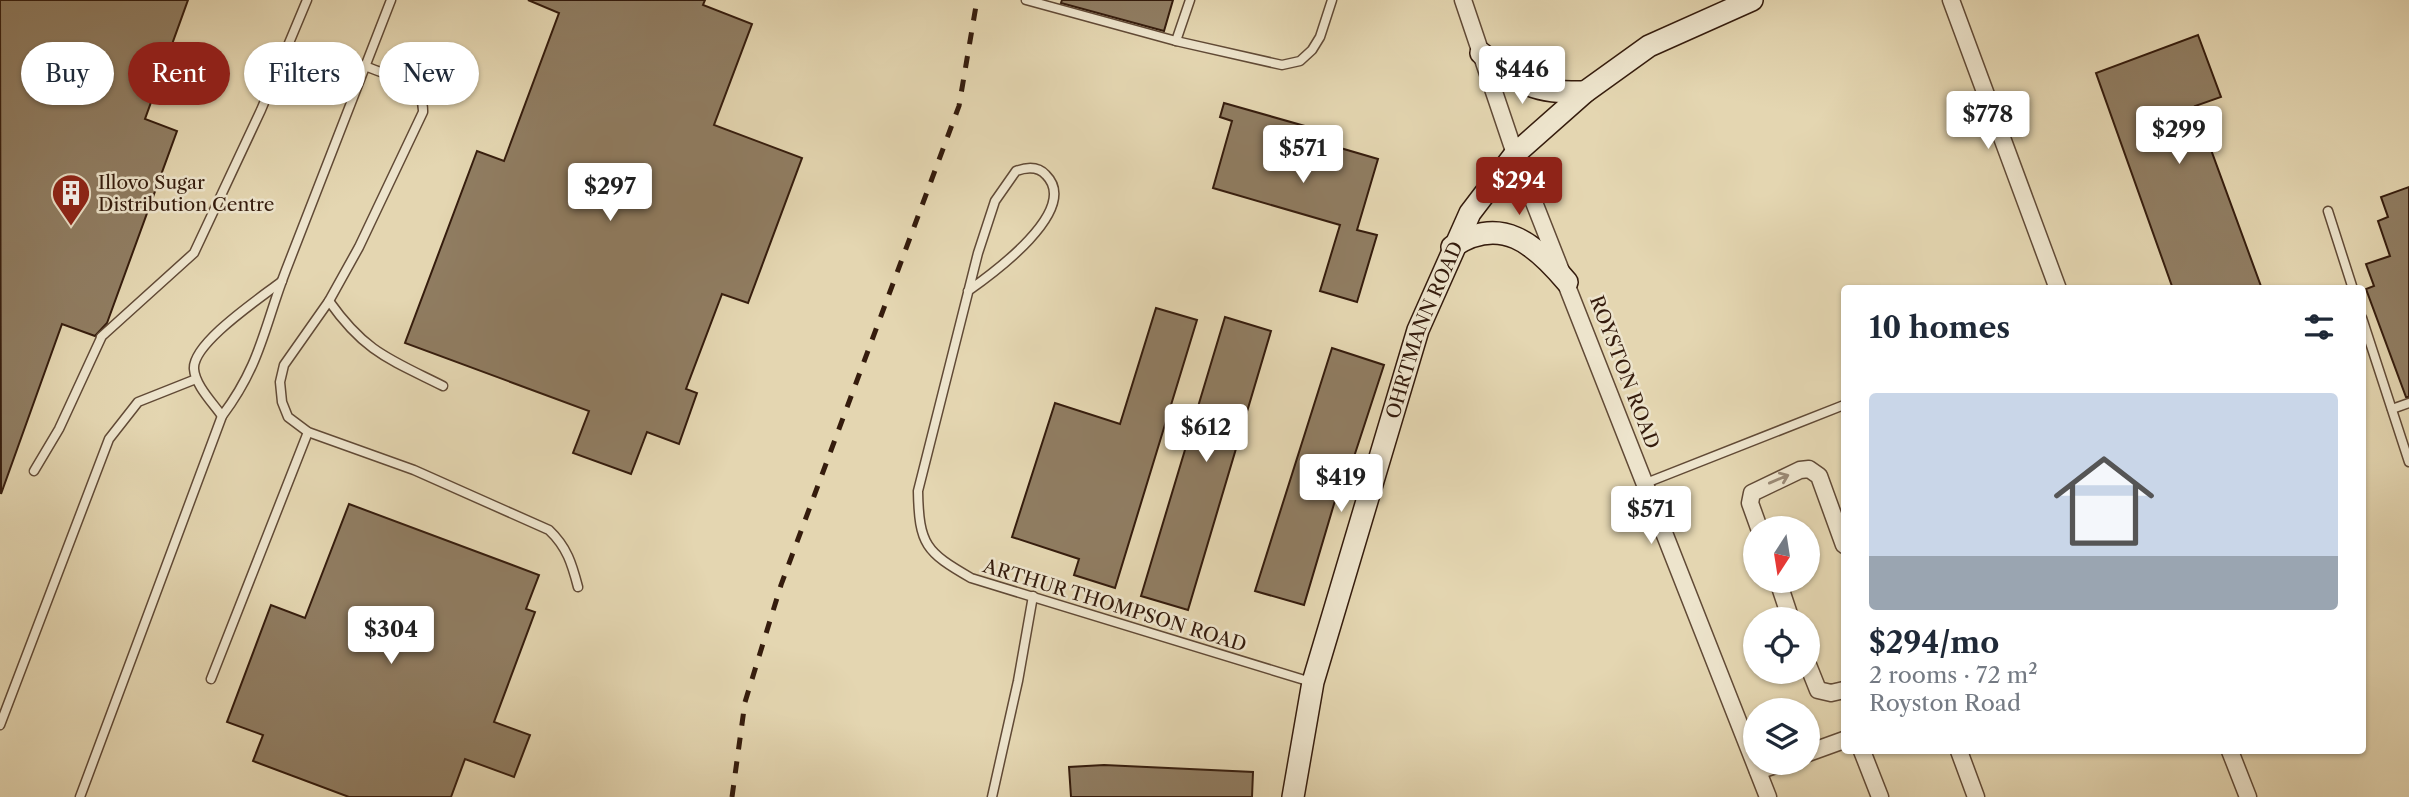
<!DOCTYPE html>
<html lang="en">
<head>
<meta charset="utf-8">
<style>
	body { margin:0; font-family:"Libre Caslon Text",serif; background:#f2f2f3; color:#1f2937; height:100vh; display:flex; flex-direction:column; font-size:26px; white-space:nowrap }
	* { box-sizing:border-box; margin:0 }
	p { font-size:23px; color:#747a83 }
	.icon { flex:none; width:38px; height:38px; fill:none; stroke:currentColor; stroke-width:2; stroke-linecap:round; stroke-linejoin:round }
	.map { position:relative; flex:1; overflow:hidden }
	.sheet { position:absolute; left:1841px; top:285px; width:525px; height:469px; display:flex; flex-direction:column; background:#fff; border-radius:7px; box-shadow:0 2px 5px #0004 }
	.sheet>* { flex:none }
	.hud { position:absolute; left:21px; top:42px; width:665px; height:63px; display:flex; gap:14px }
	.needle { width:46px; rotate:192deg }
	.buttons { position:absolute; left:1743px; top:516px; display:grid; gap:14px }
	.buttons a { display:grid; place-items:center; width:77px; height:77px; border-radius:50%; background:#fff; box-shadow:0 2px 5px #0004; font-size:35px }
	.price { position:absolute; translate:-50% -60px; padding:0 16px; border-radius:7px; background:#fff; color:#222; font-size:23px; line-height:46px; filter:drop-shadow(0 2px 4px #0008) }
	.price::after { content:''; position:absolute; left:50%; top:42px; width:21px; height:16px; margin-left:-10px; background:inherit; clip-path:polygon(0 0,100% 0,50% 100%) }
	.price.selected { background:#8f2418; color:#fff }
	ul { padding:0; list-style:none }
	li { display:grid; align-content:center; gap:14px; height:371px; padding:0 28px }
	li span { display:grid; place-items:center; height:217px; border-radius:7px; color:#555 }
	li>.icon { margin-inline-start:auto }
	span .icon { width:126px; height:126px; fill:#fffc; stroke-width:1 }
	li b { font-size:30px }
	h2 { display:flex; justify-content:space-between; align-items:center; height:84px; padding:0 28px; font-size:30px }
	.tag { padding:0 24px; border-radius:32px; background:#fff; box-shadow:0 2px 5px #0004; font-size:24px; line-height:63px }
	.tag.selected { background:#8f2418; color:#fff }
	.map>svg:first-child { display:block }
	.building { fill:#907d62; stroke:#351c0d; stroke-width:2 }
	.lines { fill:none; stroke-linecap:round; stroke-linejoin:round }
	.lane-casing { stroke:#614a36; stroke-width:11 }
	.street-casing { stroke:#614a36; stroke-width:19 }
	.secondary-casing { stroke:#351c0d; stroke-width:24 }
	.lane { stroke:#ede4cc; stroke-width:8 }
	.street { stroke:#ede4cc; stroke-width:16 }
	.secondary { stroke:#ede4cc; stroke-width:21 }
	.rail { stroke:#351c0d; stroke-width:5; stroke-dasharray:12 12; stroke-linecap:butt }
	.oneway { stroke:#9a8a76 }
	.labels { text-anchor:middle; stroke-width:5; stroke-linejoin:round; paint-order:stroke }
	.poi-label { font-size:19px; fill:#351c0d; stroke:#ede4cc; text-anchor:start }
	.street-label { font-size:19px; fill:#351c0d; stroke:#ede4cc }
</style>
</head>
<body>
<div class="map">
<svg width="2409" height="797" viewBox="0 0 2409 797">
	<rect width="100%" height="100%" fill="#e4d6b1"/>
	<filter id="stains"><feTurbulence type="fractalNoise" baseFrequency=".00286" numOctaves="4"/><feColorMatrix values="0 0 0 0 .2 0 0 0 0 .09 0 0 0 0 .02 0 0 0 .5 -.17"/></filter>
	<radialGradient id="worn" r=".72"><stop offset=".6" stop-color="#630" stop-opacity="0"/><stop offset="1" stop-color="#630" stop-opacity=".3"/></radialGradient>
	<g class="building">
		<polygon points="0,0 188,0 145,119 177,131 107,323 95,336 62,324 1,494"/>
		<polygon points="528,0 705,0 703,5 752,24 714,125 802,158 748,303 722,294 686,389 697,393 679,444 647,432 631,474 573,453 589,411 405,343 477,151 504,161 559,13"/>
		<polygon points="1062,0 1173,0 1164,31 1061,3"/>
		<polygon points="2198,35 2221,97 2195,106 2262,289 2173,289 2096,73"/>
		<polygon points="1224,103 1340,136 1337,147 1378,159 1357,230 1377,235 1357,302 1320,291 1340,225 1213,188 1232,121 1220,117"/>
		<polygon points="2409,187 2409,397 2406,397 2366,289 2374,286 2366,264 2390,256 2378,221 2388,217 2381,197"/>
		<polygon points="1156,308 1197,320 1115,588 1074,575 1079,559 1012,537 1055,403 1120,424"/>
		<polygon points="1225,317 1271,331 1188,610 1141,596"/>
		<polygon points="1332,348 1384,365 1350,469 1345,467 1304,605 1255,591"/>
		<polygon points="349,504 539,575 526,609 535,612 494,722 530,735 514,777 465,759 451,797 349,797 253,761 263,735 227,722 271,605 305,618"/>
		<polygon points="1104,765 1253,772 1252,797 1071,797 1069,767"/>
	</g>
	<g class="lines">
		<g class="lane-casing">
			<g id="lane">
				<polyline points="1026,0 1176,41 1282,65 1300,61 1312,50 1320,37 1332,0"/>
				<polyline points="1176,41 1190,0"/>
				<path d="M 365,66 C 388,76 424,82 423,112 L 359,247 L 329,301 L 284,365 L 280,382 L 282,402 L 288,417 L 308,432 L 414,470 L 549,530 C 567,547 572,564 578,587"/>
				<polyline points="2328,211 2353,289"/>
				<path d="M 968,291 C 992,274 1081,210 1046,175 C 1038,166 1027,167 1016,171 L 995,201 L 978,253 L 918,491 C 919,545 926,552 971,578 L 1311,682"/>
				<path d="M 329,301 C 365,352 389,359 443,386"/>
				<polyline points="2362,318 2409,462"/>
				<polyline points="101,337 194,253 261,110 307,0"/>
				<polyline points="2392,409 2409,403"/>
				<path d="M 222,416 C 213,403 195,385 194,369 C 192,343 262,297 282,281"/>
				<polyline points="34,471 59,429 101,338"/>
				<polyline points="1646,483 1844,405"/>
				<polyline points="211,679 308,432"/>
				<polyline points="0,725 109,439 138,402 196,379"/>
				<path d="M 80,797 L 222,416 C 261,364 264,327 286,270 C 321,180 356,90 391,0"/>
				<polyline points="992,797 1018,681 1033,596"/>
			</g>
		</g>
		<g class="street-casing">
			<g id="street">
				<polyline points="1463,0 1515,154 1768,797"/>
				<polyline points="1951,0 2058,289"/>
				<polyline points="1759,528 1750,503 1752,493 1800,470 1809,469 1819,476 1844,545"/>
				<polyline points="1778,581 1791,620"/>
				<polyline points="1808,665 1818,690 1831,693 1844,690"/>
				<polyline points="1862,751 1880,797"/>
				<polyline points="1959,751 1976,797"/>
				<polyline points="2230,751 2248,797"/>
				<polyline points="1808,753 1844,740"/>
				<polyline points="1758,771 1781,763"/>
			</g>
		</g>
		<g class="secondary-casing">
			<g id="secondary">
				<path d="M 1481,53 C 1521,85 1533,93 1585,92"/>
				<path d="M 1452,247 C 1501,214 1535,244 1567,282"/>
				<path id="s1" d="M 1293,797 L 1313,682 L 1418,330 L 1470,213 L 1515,154 L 1585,92 L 1649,46 L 1752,0"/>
			</g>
		</g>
		<use href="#lane" class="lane"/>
		<use href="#street" class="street"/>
		<use href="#secondary" class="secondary"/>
		<polyline class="rail" points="732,797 745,702 781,585 959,106 977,0"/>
	</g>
	<defs><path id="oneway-shaft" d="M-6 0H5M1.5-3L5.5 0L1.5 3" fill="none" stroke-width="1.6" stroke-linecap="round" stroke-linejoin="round" transform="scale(1.75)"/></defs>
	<use class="oneway" href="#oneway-shaft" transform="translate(1779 479) rotate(-23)"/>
	<defs>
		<g id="building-pin" transform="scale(2.0125)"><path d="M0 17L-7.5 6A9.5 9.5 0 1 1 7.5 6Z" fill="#8f2418" stroke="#ede4cc"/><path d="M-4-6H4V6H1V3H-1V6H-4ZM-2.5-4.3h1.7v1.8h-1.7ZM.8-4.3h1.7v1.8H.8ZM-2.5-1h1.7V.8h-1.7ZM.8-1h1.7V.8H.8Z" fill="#fff"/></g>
	</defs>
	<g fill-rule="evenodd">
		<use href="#building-pin" x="71" y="193"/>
	</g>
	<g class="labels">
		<g class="poi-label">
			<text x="98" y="189">Illovo Sugar<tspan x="98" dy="22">Distribution Centre</tspan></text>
		</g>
		<g class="street-label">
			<text dy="7" stroke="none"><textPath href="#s1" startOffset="486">OHRTMANN ROAD</textPath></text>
			<text transform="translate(1625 372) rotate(69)" y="7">ROYSTON ROAD</text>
			<text transform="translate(1115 605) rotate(17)" y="7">ARTHUR THOMPSON ROAD</text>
		</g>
	</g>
	<rect width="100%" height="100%" filter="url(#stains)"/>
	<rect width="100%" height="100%" fill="url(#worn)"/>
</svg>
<div class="buttons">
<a><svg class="needle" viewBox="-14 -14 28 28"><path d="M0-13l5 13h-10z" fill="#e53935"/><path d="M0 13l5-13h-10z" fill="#747a83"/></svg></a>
<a><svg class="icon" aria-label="locate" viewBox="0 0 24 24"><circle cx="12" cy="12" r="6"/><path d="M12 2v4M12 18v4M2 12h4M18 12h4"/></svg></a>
<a><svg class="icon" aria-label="layers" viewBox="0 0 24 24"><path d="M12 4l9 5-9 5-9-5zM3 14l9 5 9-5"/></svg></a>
</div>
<b class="price" style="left:1522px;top:106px">$446</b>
<b class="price" style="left:1988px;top:151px">$778</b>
<b class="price" style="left:2179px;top:166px">$299</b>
<b class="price" style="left:1303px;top:185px">$571</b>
<b class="price selected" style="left:1519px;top:217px">$294</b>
<b class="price" style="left:610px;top:223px">$297</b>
<b class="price" style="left:1206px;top:464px">$612</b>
<b class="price" style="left:1341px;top:514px">$419</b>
<b class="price" style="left:1651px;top:546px">$571</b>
<b class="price" style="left:391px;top:666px">$304</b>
<div class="hud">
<a class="tag">Buy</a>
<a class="tag selected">Rent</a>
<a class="tag">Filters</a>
<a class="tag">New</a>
</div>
<section class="sheet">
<h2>10 homes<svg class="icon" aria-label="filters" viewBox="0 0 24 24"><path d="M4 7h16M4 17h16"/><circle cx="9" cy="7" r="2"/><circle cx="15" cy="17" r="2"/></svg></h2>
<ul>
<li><span style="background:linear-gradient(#c9d6e8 75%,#9aa5b1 0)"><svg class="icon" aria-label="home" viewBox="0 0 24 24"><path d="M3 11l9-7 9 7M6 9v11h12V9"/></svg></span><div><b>$294/mo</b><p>2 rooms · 72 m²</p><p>Royston Road</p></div></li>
</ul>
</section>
</div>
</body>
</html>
